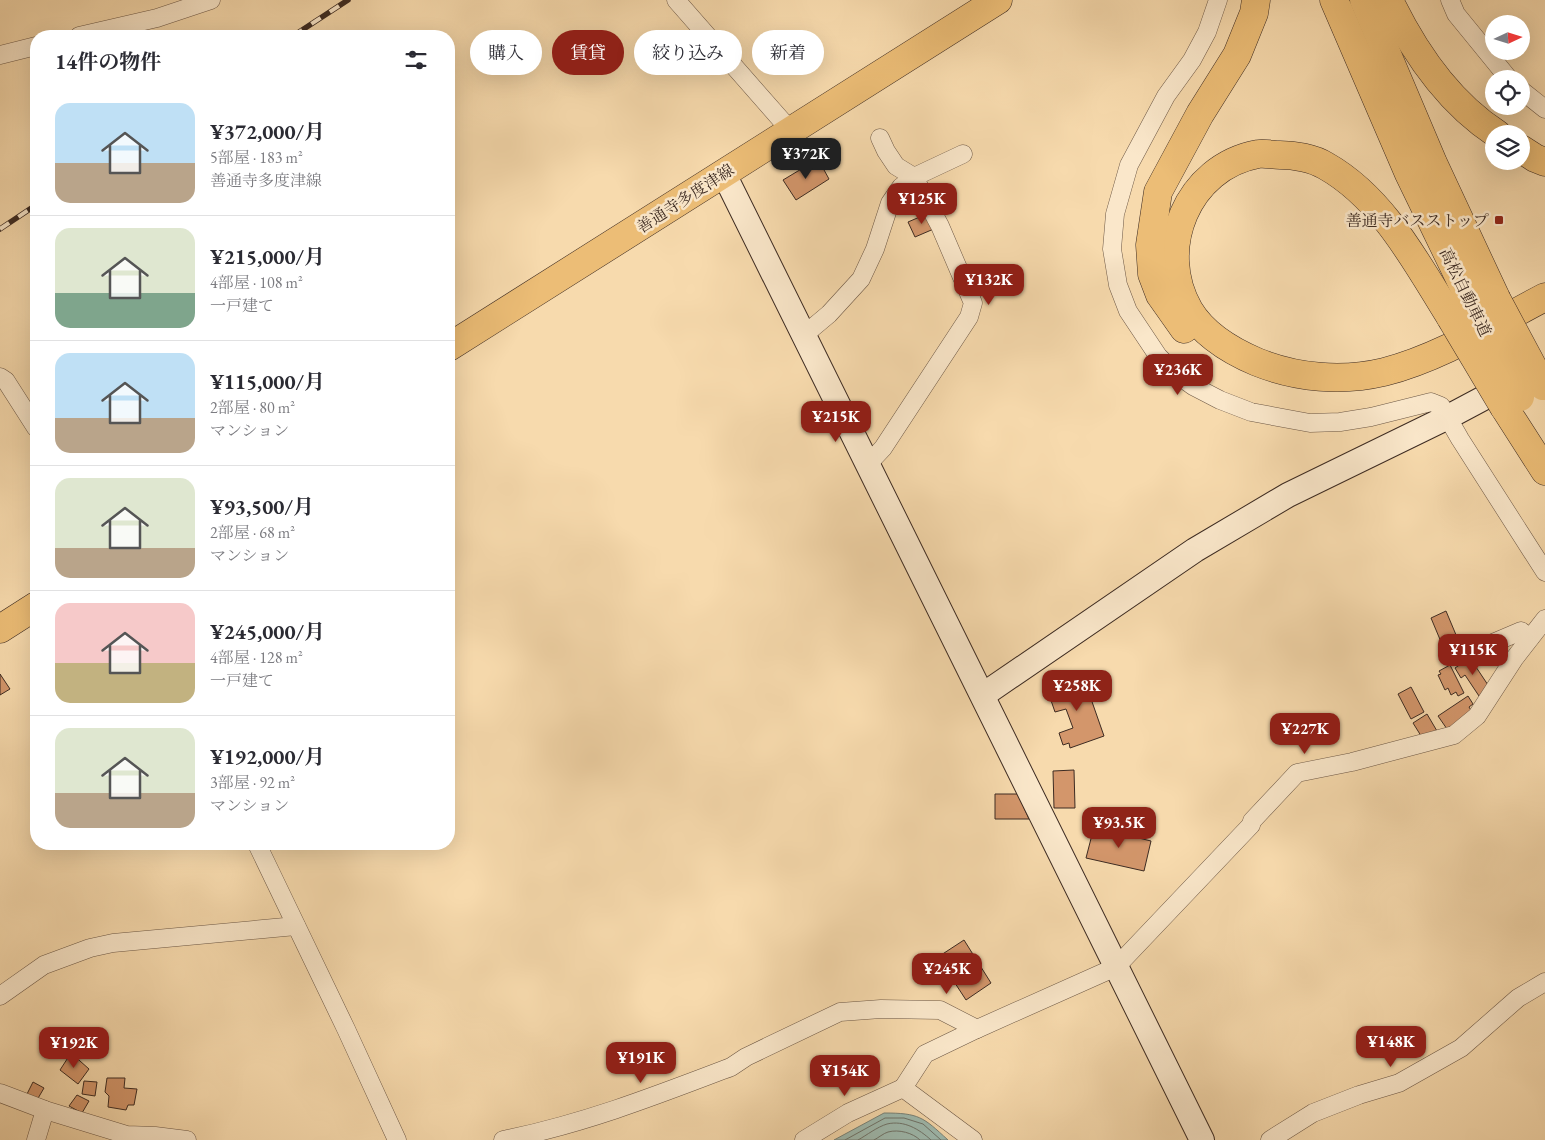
<!DOCTYPE html>
<html lang="ja">
<head>
<meta charset="utf-8">
<style>
	body { margin:0; font-family:"EB Garamond","Noto Serif JP",serif; background:#f2f2f3; color:#2b2b33; height:100vh; display:flex; flex-direction:column; font-size:19px; white-space:nowrap }
	* { box-sizing:border-box; margin:0 }
	p { font-size:16px; color:#7c7c81 }
	.icon { flex:none; width:28px; height:28px; fill:none; stroke:currentColor; stroke-width:2; stroke-linecap:round; stroke-linejoin:round }
	.map { position:relative; flex:1; overflow:hidden }
	.sheet { position:absolute; left:30px; top:30px; width:425px; height:820px; display:flex; flex-direction:column; background:#fff; border-radius:20px; box-shadow:0 5px 20px #0002 }
	.sheet>* { flex:none }
	.banner { position:absolute; left:470px; top:30px; width:475px; height:45px; display:flex; gap:10px }
	.needle { width:32px; rotate:86deg }
	.buttons { position:absolute; left:1485px; top:15px; display:grid; gap:10px }
	.buttons a { display:grid; place-items:center; width:45px; height:45px; border-radius:50%; background:#fff; box-shadow:0 5px 20px #0002; font-size:25px }
	.price { position:absolute; translate:-50% -42px; padding:0 11px; border-radius:10px; background:#8f2418; color:#fff; font-size:16px; line-height:32px; filter:drop-shadow(0 1px 2px #0008) }
	.price::after { content:''; position:absolute; left:50%; top:30px; width:15px; height:11px; margin-left:-8px; background:inherit; clip-path:polygon(0 0,100% 0,50% 100%) }
	.price.selected { background:#222; color:#fff }
	ul { padding:0; list-style:none }
	li { display:flex; align-items:center; gap:15px; height:125px; padding:0 25px }
	li+li { border-top:1px solid #e1e1e2 }
	li span { display:grid; place-items:center; flex:none; width:140px; height:100px; border-radius:15px; color:#555 }
	li>.icon { margin-inline-start:auto }
	span .icon { width:60px; height:60px; fill:#fffc; stroke-width:1 }
	li b { font-size:21px }
	h2 { display:flex; justify-content:space-between; align-items:center; height:60px; padding:0 25px; font-size:21px }
	.tag { padding:0 18px; border-radius:22px; background:#fff; box-shadow:0 5px 20px #0002; font-size:18px; line-height:45px }
	.tag.selected { background:#8f2418; color:#fff }
	.map>svg:first-child { display:block }
	.water { fill:#9ebaaf; stroke:#778177 }
	.lines { fill:none; stroke-linecap:round; stroke-linejoin:round }
	.shore { stroke:#6e7268; stroke-width:1 }
	.building { fill:#d3966b; stroke:#3d2b22 }
	.street-casing { stroke:#6c5745; stroke-width:19 }
	.secondary-casing { stroke:#3d2b22; stroke-width:26 }
	.primary-casing { stroke:#3d2b22; stroke-width:29 }
	.highway-casing { stroke:#3d2b22; stroke-width:29 }
	.street { stroke:#fae7ca; stroke-width:18 }
	.secondary { stroke:#fae7ca; stroke-width:24 }
	.primary { stroke:#ecbd76; stroke-width:28 }
	.highway { stroke:#ecbd76; stroke-width:28 }
	.rail-casing { stroke:#3d2b22; stroke-width:5.5 }
	.rail { stroke:#fae7ca; stroke-width:4; stroke-dasharray:11; stroke-linecap:butt }
	.highway-bridge-casing { stroke:#3d2b22; stroke-width:29; stroke-linecap:butt }
	.highway-bridge { stroke:#ecbd76; stroke-width:28 }
	.poi-dot { fill:#8f2418; stroke:#fae7ca; stroke-width:2 }
	.labels { text-anchor:middle; stroke-width:5; stroke-linejoin:round; paint-order:stroke }
	.street-label { font-size:16px; fill:#3d2b22; stroke:#fae7ca }
	.poi-label { font-size:16px; fill:#3d2b22; stroke:#fae7ca; text-anchor:end }
</style>
</head>
<body>
<div class="map">
<svg width="1545" height="1140" viewBox="0 0 1545 1140">
	<rect width="100%" height="100%" fill="#f7daad"/>
	<filter id="stains"><feTurbulence type="fractalNoise" baseFrequency=".004" numOctaves="4"/><feColorMatrix values="0 0 0 0 .2 0 0 0 0 .09 0 0 0 0 .02 0 0 0 .5 -.17"/></filter>
	<radialGradient id="worn" r=".72"><stop offset=".6" stop-color="#630" stop-opacity="0"/><stop offset="1" stop-color="#630" stop-opacity=".3"/></radialGradient>
	<path class="water" d="M 884,1113 C 919,1113 923,1117 948,1140 L 834,1140 Z"/>
	<g class="lines">
		<g class="shore">
			<polyline points="845,1140 885,1118 904,1118 923,1124 941,1140"/>
			<path d="M 858,1140 C 867,1135 877,1127 887,1124 C 904,1120 919,1129 931,1140"/>
			<path d="M 874,1140 C 878,1138 884,1133 888,1132 C 899,1129 913,1133 920,1140"/>
		</g>
	</g>
	<g class="building">
		<polygon points="818,159 829,179 796,200 783,180"/>
		<polygon points="929,213 936,228 915,237 908,222"/>
		<polygon points="1446,611 1459,642 1444,649 1431,618"/>
		<polygon points="1470,658 1490,688 1479,696 1465,675 1461,678 1455,668"/>
		<polygon points="1450,665 1464,693 1458,696 1456,692 1451,695 1448,688 1445,690 1438,675 1441,674 1439,671"/>
		<polygon points="0,674 10,689 0,695"/>
		<polygon points="1083,676 1104,736 1070,748 1069,743 1063,745 1059,733 1073,728 1066,709 1055,712 1047,689"/>
		<polygon points="1411,687 1424,712 1411,719 1398,694"/>
		<polygon points="1468,696 1473,704 1469,707 1472,712 1447,729 1438,716"/>
		<polygon points="1427,714 1437,731 1423,739 1413,723"/>
		<polygon points="1074,770 1075,808 1054,808 1053,771"/>
		<polygon points="995,794 1018,794 1029,819 995,819"/>
		<polygon points="1094,827 1151,841 1144,871 1086,858"/>
		<polygon points="964,940 991,983 966,1000 938,957"/>
		<polygon points="71,1053 89,1069 78,1084 60,1070"/>
		<polygon points="107,1078 125,1078 124,1088 137,1089 134,1105 128,1105 126,1110 108,1107 109,1096 105,1092"/>
		<polygon points="84,1081 97,1082 95,1096 82,1094"/>
		<polygon points="33,1082 44,1088 37,1100 27,1094"/>
		<polygon points="77,1095 89,1101 82,1113 69,1106"/>
	</g>
	<g class="lines">
		<g class="street-casing">
			<g id="street">
				<polyline points="676,0 783,122 788,132"/>
				<polyline points="1218,0 1207,32 1192,60 1166,96 1129,165 1115,214 1112,249 1118,285 1128,311 1158,356 1175,373 1193,386 1220,400 1251,412 1310,423 1340,422 1371,417 1431,402 1441,406 1460,439 1545,572"/>
				<polyline points="1450,0 1456,14 1509,79"/>
				<polyline points="79,36 157,18 211,0"/>
				<polyline points="0,55 36,46"/>
				<polyline points="1521,90 1545,109"/>
				<polyline points="804,335 829,314 861,279 875,249 890,203 901,187 914,177 963,154"/>
				<polyline points="0,377 6,381 36,428"/>
				<polyline points="868,464 883,448 969,317 973,303 940,226 914,177 896,166 886,151 880,138"/>
				<polyline points="1481,648 1521,631 1530,638"/>
				<polyline points="257,844 346,1029 397,1140"/>
				<polyline points="0,996 44,965 90,948 113,943 296,926"/>
				<polyline points="0,1093 45,1110 127,1135 155,1136 187,1140"/>
				<polyline points="36,1140 45,1110"/>
				<path d="M 503,1140 C 583,1124 655,1096 731,1067 L 746,1057 L 840,1012 L 881,1009 L 940,1010 L 977,1029 L 1116,967 L 1251,825 L 1252,821 L 1297,773 L 1352,762 L 1454,735 L 1477,716 L 1514,659 L 1545,619"/>
				<polyline points="804,1140 848,1113 903,1088"/>
				<polyline points="973,1140 903,1088 925,1054 977,1029"/>
				<polyline points="1270,1140 1313,1113 1359,1095 1399,1083 1461,1048 1518,998 1545,982"/>
			</g>
		</g>
		<g class="secondary-casing">
			<g id="secondary">
				<polyline points="724,174 1202,1140"/>
				<polyline points="983,695 1195,550 1288,495 1448,417 1510,384"/>
			</g>
		</g>
		<g class="primary-casing">
			<g id="primary">
				<polyline points="449,347 998,0"/>
				<polyline points="0,629 36,606"/>
			</g>
		</g>
		<g class="highway-casing">
			<g id="highway">
				<polyline points="1334,0 1409,174 1474,308"/>
				<polyline points="1364,0 1433,163 1496,298"/>
				<path d="M 1389,0 C 1414,52 1448,102 1497,134"/>
				<polyline points="1521,149 1535,158 1545,162"/>
				<path d="M 1451,318 C 1417,264 1384,199 1326,166 C 1313,158 1294,155 1280,155 C 1273,155 1265,153 1258,154 C 1187,167 1154,249 1189,310 C 1204,335 1231,351 1257,362 C 1297,378 1342,382 1384,372 C 1442,357 1493,324 1545,297"/>
				<polyline points="1184,329 1160,295 1152,274 1150,245 1158,192 1200,114 1237,55 1254,13 1256,0"/>
				<polyline points="1504,407 1545,471"/>
			</g>
		</g>
		<use href="#street" class="street"/>
		<use href="#secondary" class="secondary"/>
		<use href="#primary" class="primary"/>
		<use href="#highway" class="highway"/>
		<g class="rail-casing">
			<g id="rail">
				<polyline points="293,36 348,0"/>
				<polyline points="0,229 36,205"/>
			</g>
		</g>
		<use href="#rail" class="rail"/>
		<g class="highway-bridge-casing">
			<g id="highway-bridge">
				<polyline points="1496,298 1543,386"/>
				<polyline points="1474,308 1520,397"/>
				<polyline points="1451,318 1504,407"/>
			</g>
		</g>
		<use href="#highway-bridge" class="highway-bridge"/>
	</g>
	<rect class="poi-dot" x="1494" y="215" width="10" height="10" rx="2.5"/>
	<g class="labels">
		<g class="street-label">
			<text transform="translate(685 198) rotate(-33)" y="6">善通寺多度津線</text>
			<text transform="translate(1466 292) rotate(64)" y="6">高松自動車道</text>
		</g>
		<g class="poi-label">
			<text x="1489" y="226">善通寺バスストップ</text>
		</g>
	</g>
	<rect width="100%" height="100%" filter="url(#stains)"/>
	<rect width="100%" height="100%" fill="url(#worn)"/>
</svg>
<div class="buttons">
<a><svg class="needle" viewBox="-14 -14 28 28"><path d="M0-13l5 13h-10z" fill="#e53935"/><path d="M0 13l5-13h-10z" fill="#7c7c81"/></svg></a>
<a><svg class="icon" aria-label="locate" viewBox="0 0 24 24"><circle cx="12" cy="12" r="6"/><path d="M12 2v4M12 18v4M2 12h4M18 12h4"/></svg></a>
<a><svg class="icon" aria-label="layers" viewBox="0 0 24 24"><path d="M12 4l9 5-9 5-9-5zM3 14l9 5 9-5"/></svg></a>
</div>
<b class="price selected" style="left:806px;top:180px">¥372K</b>
<b class="price" style="left:922px;top:225px">¥125K</b>
<b class="price" style="left:989px;top:306px">¥132K</b>
<b class="price" style="left:1178px;top:396px">¥236K</b>
<b class="price" style="left:836px;top:443px">¥215K</b>
<b class="price" style="left:1473px;top:676px">¥115K</b>
<b class="price" style="left:1077px;top:712px">¥258K</b>
<b class="price" style="left:1305px;top:755px">¥227K</b>
<b class="price" style="left:1119px;top:849px">¥93.5K</b>
<b class="price" style="left:947px;top:995px">¥245K</b>
<b class="price" style="left:1391px;top:1068px">¥148K</b>
<b class="price" style="left:74px;top:1069px">¥192K</b>
<b class="price" style="left:641px;top:1084px">¥191K</b>
<b class="price" style="left:845px;top:1097px">¥154K</b>
<div class="banner">
<a class="tag">購入</a>
<a class="tag selected">賃貸</a>
<a class="tag">絞り込み</a>
<a class="tag">新着</a>
</div>
<section class="sheet">
<h2>14件の物件<svg class="icon" aria-label="filters" viewBox="0 0 24 24"><path d="M4 7h16M4 17h16"/><circle cx="9" cy="7" r="2"/><circle cx="15" cy="17" r="2"/></svg></h2>
<ul>
<li><span style="background:linear-gradient(#bfe0f5 60%,#b9a48a 0)"><svg class="icon" aria-label="home" viewBox="0 0 24 24"><path d="M3 11l9-7 9 7M6 9v11h12V9"/></svg></span><div><b>¥372,000/月</b><p>5部屋 · 183 m²</p><p>善通寺多度津線</p></div></li>
<li><span style="background:linear-gradient(#dfe7d0 65%,#7fa58c 0)"><svg class="icon" aria-label="home" viewBox="0 0 24 24"><path d="M3 11l9-7 9 7M6 9v11h12V9"/></svg></span><div><b>¥215,000/月</b><p>4部屋 · 108 m²</p><p>一戸建て</p></div></li>
<li><span style="background:linear-gradient(#bfe0f5 65%,#b9a48a 0)"><svg class="icon" aria-label="home" viewBox="0 0 24 24"><path d="M3 11l9-7 9 7M6 9v11h12V9"/></svg></span><div><b>¥115,000/月</b><p>2部屋 · 80 m²</p><p>マンション</p></div></li>
<li><span style="background:linear-gradient(#dfe7d0 70%,#b9a48a 0)"><svg class="icon" aria-label="home" viewBox="0 0 24 24"><path d="M3 11l9-7 9 7M6 9v11h12V9"/></svg></span><div><b>¥93,500/月</b><p>2部屋 · 68 m²</p><p>マンション</p></div></li>
<li><span style="background:linear-gradient(#f6c9c9 60%,#c2b280 0)"><svg class="icon" aria-label="home" viewBox="0 0 24 24"><path d="M3 11l9-7 9 7M6 9v11h12V9"/></svg></span><div><b>¥245,000/月</b><p>4部屋 · 128 m²</p><p>一戸建て</p></div></li>
<li><span style="background:linear-gradient(#dfe7d0 65%,#b9a48a 0)"><svg class="icon" aria-label="home" viewBox="0 0 24 24"><path d="M3 11l9-7 9 7M6 9v11h12V9"/></svg></span><div><b>¥192,000/月</b><p>3部屋 · 92 m²</p><p>マンション</p></div></li>
</ul>
</section>
</div>
</body>
</html>
